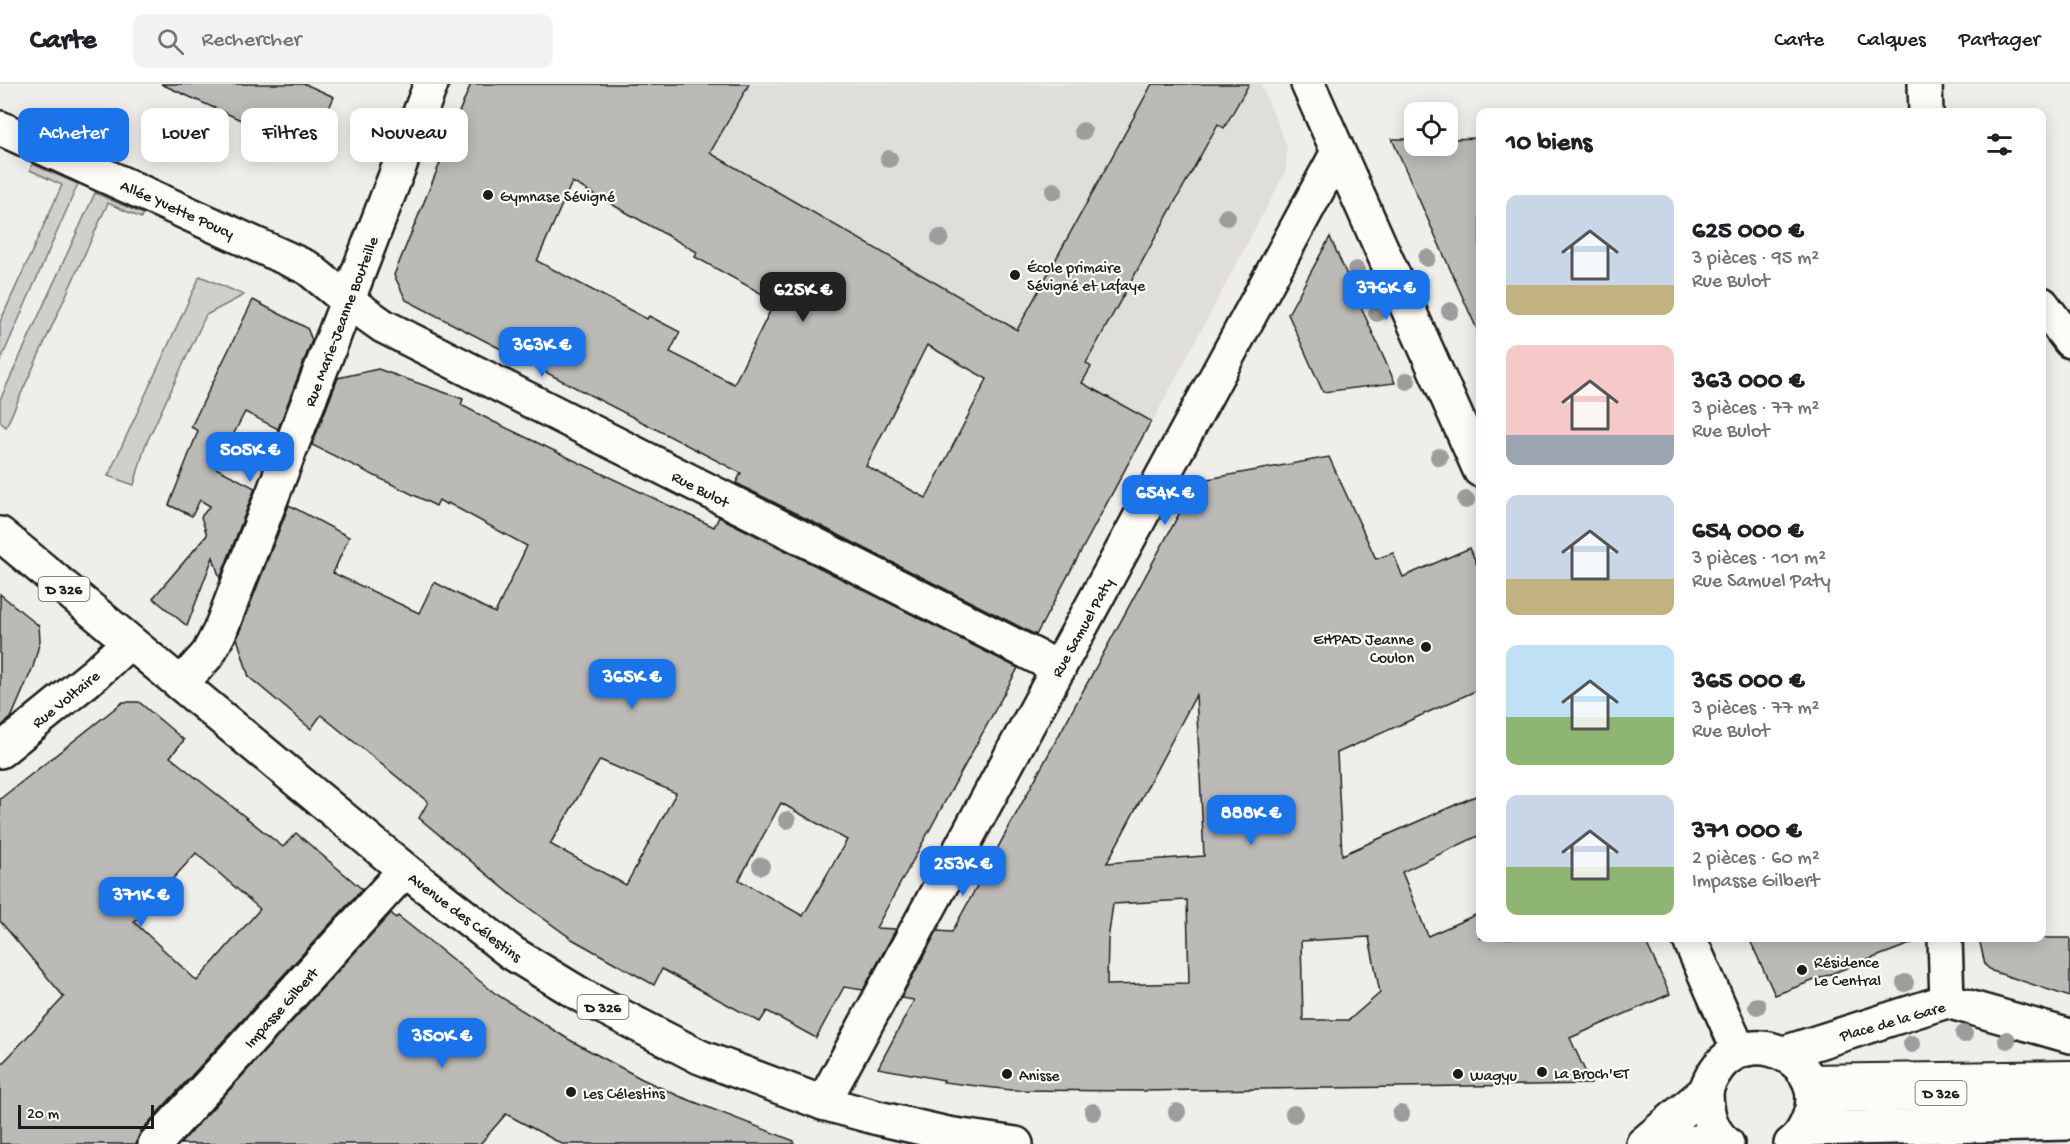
<!DOCTYPE html>
<html lang="fr">
<head>
<meta charset="utf-8">
<style>
	body { margin:0; font-family:"Gochi Hand",sans-serif; background:#f2f2f2; color:#202124; height:100vh; display:flex; flex-direction:column; font-size:22px; white-space:nowrap }
	* { box-sizing:border-box; margin:0 }
	p { font-size:20px; color:#757577 }
	.icon { flex:none; width:33px; height:33px; fill:none; stroke:currentColor; stroke-width:2; stroke-linecap:round; stroke-linejoin:round }
	.map { position:relative; flex:1; overflow:hidden }
	.details { position:absolute; left:1476px; top:24px; width:570px; height:834px; display:flex; flex-direction:column; background:#fff; border-radius:12px; box-shadow:0 3px 15px #0003 }
	.details>* { flex:none }
	.banner { position:absolute; left:18px; top:24px; width:570px; height:54px; display:flex; gap:12px }
	.tools { position:absolute; left:1404px; top:18px; display:grid; gap:12px }
	.tools a { display:grid; place-items:center; width:54px; height:54px; border-radius:12px; background:#fff; box-shadow:0 3px 15px #0003; font-size:30px }
	.scale { position:absolute; left:18px; bottom:15px; width:136px; box-sizing:border-box; padding-left:6px; border:3px solid #1c1c1c; border-top:0; font-size:16px; line-height:21px; white-space:nowrap; color:#1c1c1c; -webkit-text-stroke:4px #fdfcf7; paint-order:stroke }
	.price { position:absolute; translate:-50% -51px; padding:0 14px; border-radius:12px; background:#1a73e8; color:#fff; font-size:20px; line-height:39px; filter:drop-shadow(0 2px 3px #0008) }
	.price::after { content:''; position:absolute; left:50%; top:36px; width:18px; height:14px; margin-left:-9px; background:inherit; clip-path:polygon(0 0,100% 0,50% 100%) }
	.price.active { background:#222; color:#fff }
	ul { padding:0; list-style:none }
	li { display:flex; align-items:center; gap:18px; height:150px; padding:0 30px }
	li span { display:grid; place-items:center; flex:none; width:168px; height:120px; border-radius:12px; color:#555 }
	li>.icon { margin-inline-start:auto }
	span .icon { width:72px; height:72px; fill:#fffc; stroke-width:1 }
	li b { font-size:26px }
	h2 { display:flex; justify-content:space-between; align-items:center; height:72px; padding:0 30px; font-size:26px }
	.tag { padding:0 21px; border-radius:12px; background:#fff; box-shadow:0 3px 15px #0003; font-size:21px; line-height:54px }
	.tag.active { background:#1a73e8; color:#fff }
	header { display:flex; align-items:center; gap:36px; box-sizing:border-box; height:84px; padding:0 30px; background:#fff; border-bottom:2px solid #e0e0e0 }
	header strong { font-size:28px }
	nav { display:flex; gap:33px; margin-inline-start:auto; font-size:21px }
	.search { width:420px; height:54px; background:#f2f2f2; display:flex; align-items:center; gap:15px; box-sizing:border-box; padding:0 21px; border-radius:12px; color:#757577; font-size:22px }
	.map>svg:first-child { display:block }
	.built { fill:#e0deda }
	.green { fill:#d0cfcc; stroke:#767674; stroke-width:1.5 }
	.building { fill:#bbbab6; stroke:#1c1c1c; stroke-width:1.5; fill-rule:evenodd }
	.lines { fill:none; stroke-linecap:round; stroke-linejoin:round }
	.lane-casing { stroke:#1c1c1c; stroke-width:22 }
	.street-casing { stroke:#1c1c1c; stroke-width:38 }
	.secondary-casing { stroke:#1c1c1c; stroke-width:38 }
	.primary-casing { stroke:#1c1c1c; stroke-width:38 }
	.lane { stroke:#fdfcf7; stroke-width:18 }
	.street { stroke:#fdfcf7; stroke-width:33 }
	.secondary { stroke:#fdfcf7; stroke-width:33 }
	.primary { stroke:#fdfcf7; stroke-width:33 }
	.tree { fill:#9e9d9b }
	.poi-dot { fill:#1c1c1c; stroke:#fdfcf7; stroke-width:2 }
	.labels { text-anchor:middle; stroke-width:4.5; stroke-linejoin:round; paint-order:stroke }
	.shield { fill:#fdfcf7; stroke:#605f5e; stroke-width:1.5 }
	.shield-label { font-size:15px; font-weight:bold; fill:#1c1c1c }
	.poi-label { font-size:16px; fill:#1c1c1c; stroke:#fdfcf7; text-anchor:start }
	.street-label { font-size:16px; fill:#1c1c1c; stroke:#fdfcf7 }
</style>
</head>
<body>
<header>
<strong>Carte</strong>
<div class="search"><svg class="icon" aria-label="search" viewBox="0 0 24 24"><circle cx="10" cy="10" r="6"/><path d="M15 15l6 6"/></svg>Rechercher</div>
<nav><a>Carte</a><a>Calques</a><a>Partager</a></nav>
</header>
<div class="map">
<svg width="2070" height="1060" viewBox="0 0 2070 1060">
	<rect width="100%" height="100%" fill="#f0eeea"/>
	<filter id="ink" filterUnits="userSpaceOnUse"><feTurbulence type="fractalNoise" baseFrequency=".0167" numOctaves="2"/><feDisplacementMap in="SourceGraphic" scale="12" xChannelSelector="R" yChannelSelector="G"/><feConvolveMatrix kernelMatrix="1 2 1 2 8 2 1 2 1" color-interpolation-filters="sRGB"/></filter>
	<g filter="url(#ink)">
		<polygon class="built" points="468,0 1261,0 1287,62 1286,87 1131,378 987,295 466,4"/>
		<g class="green">
			<polygon points="32,80 78,100 0,278 0,238 62,101 30,86"/>
			<polygon points="95,109 143,130 141,134 108,119 6,343 0,338 0,316"/>
			<polygon points="200,192 244,211 206,231 145,362 134,401 108,392"/>
		</g>
		<g class="building">
			<polygon points="161,0 305,0 334,13 310,67"/>
			<path d="M 471,0 L 749,0 L 710,69 L 1017,246 L 1152,0 L 1249,0 L 1224,44 L 1218,40 L 1086,279 L 1091,283 L 1082,299 L 1151,337 L 1036,551 L 736,399 L 741,389 L 406,216 L 394,191 L 447,62 L 445,61 ZM 572,98 L 697,168 L 695,173 L 775,217 L 734,300 L 670,268 L 680,248 L 649,232 L 647,235 L 537,177 ZM 927,261 L 987,295 L 926,414 L 866,382 Z"/>
			<polygon points="1480,54 1480,252 1392,55 1414,55 1414,62 1448,62 1448,55"/>
			<polygon points="1330,153 1356,212 1395,299 1323,308 1288,230"/>
			<polygon points="253,216 307,244 312,256 278,345 245,328 216,384 255,404 220,495 213,473 187,542 153,514 207,451 201,433 210,422 200,416 192,432 169,421 198,347 191,343"/>
			<path d="M 378,285 L 463,315 L 461,321 L 494,338 L 714,443 L 719,433 L 1018,584 L 876,844 L 896,845 L 863,906 L 844,903 L 816,954 L 767,927 L 760,938 L 662,885 L 654,901 L 572,855 L 518,816 L 419,734 L 428,718 L 321,631 L 311,645 L 249,593 L 237,554 L 289,421 L 349,453 L 333,489 L 419,529 L 434,498 L 495,529 L 527,462 L 448,419 L 447,421 L 439,416 L 436,422 L 312,361 L 338,294 ZM 600,676 L 676,709 L 626,801 L 550,760 ZM 781,719 L 847,756 L 803,832 L 739,796 Z"/>
			<path d="M 1329,373 L 1376,475 L 1393,469 L 1403,493 L 1470,464 L 1480,488 L 1480,605 L 1337,669 L 1342,771 L 1480,710 L 1480,751 L 1402,788 L 1428,852 L 1480,829 L 1480,854 L 1644,854 L 1670,910 L 1570,954 L 1591,1000 L 1142,1007 L 1011,1006 L 943,998 L 944,996 L 878,984 L 914,916 L 901,914 L 937,847 L 952,848 L 1197,397 ZM 1196,611 L 1204,772 L 1107,779 ZM 1187,816 L 1189,899 L 1107,901 L 1108,856 L 1113,820 ZM 1369,853 L 1380,909 L 1349,936 L 1303,936 L 1301,857 Z"/>
			<polygon points="0,510 39,542 40,557 33,583 11,634 0,643"/>
			<path d="M 123,618 L 139,618 L 184,656 L 170,673 L 283,763 L 296,749 L 362,805 L 141,1047 L 137,1060 L 0,1060 L 0,982 L 64,913 L 0,837 L 0,715 ZM 196,769 L 260,825 L 197,897 L 134,838 Z"/>
			<polygon points="391,829 396,834 398,832 496,910 568,955 642,995 679,1012 794,1057 794,1060 562,1060 506,1030 480,1060 180,1060"/>
			<polygon points="1749,854 1917,854 1918,857 1775,911"/>
			<polygon points="1979,854 2070,854 2070,913 1992,887 1985,881"/>
		</g>
		<g class="lines">
			<g class="lane-casing">
				<polyline id="lane" points="1806,990 2070,986"/>
			</g>
			<g class="street-casing">
				<g id="street">
					<polyline points="1308,0 1480,386"/>
					<polyline points="0,44 308,184 348,217 383,242 1059,584"/>
					<polyline points="181,600 208,570 220,547 431,0"/>
					<polyline points="0,667 96,589 129,558"/>
					<polyline points="1689,854 1739,967"/>
					<polyline points="1945,854 1947,917"/>
					<polyline points="1784,969 1947,917 2070,952"/>
					<polyline points="823,1019 1338,68"/>
					<polyline points="155,1060 405,786"/>
				</g>
			</g>
			<g class="secondary-casing">
				<g id="secondary">
					<polyline points="1925,0 1926,28"/>
					<polyline points="2042,220 2070,257"/>
				</g>
			</g>
			<g class="primary-casing">
				<g id="primary">
					<polyline points="0,450 405,786 512,869 586,914 700,973 823,1019 878,1034 948,1050 1016,1060"/>
					<polyline points="1813,1012 2070,1007"/>
					<polyline points="1805,1045 2070,1039"/>
					<polyline points="1643,1060 1706,1007"/>
					<polyline points="1659,1060 1722,1057"/>
					<path d="M 1727,1060 C 1711,1048 1707,1030 1706,1011 C 1706,1001 1713,990 1719,982 C 1756,938 1831,981 1809,1034 C 1805,1045 1800,1054 1791,1060"/>
				</g>
			</g>
			<use href="#lane" class="lane"/>
			<use href="#street" class="street"/>
			<use href="#secondary" class="secondary"/>
			<use href="#primary" class="primary"/>
		</g>
		<g class="tree">
			<circle cx="1083" cy="47" r="9"/>
			<circle cx="889" cy="75" r="9"/>
			<circle cx="1054" cy="107" r="9"/>
			<circle cx="1227" cy="133" r="9"/>
			<circle cx="940" cy="154" r="9"/>
			<circle cx="1427" cy="174" r="9"/>
			<circle cx="1356" cy="186" r="9"/>
			<circle cx="1450" cy="227" r="9"/>
			<circle cx="1377" cy="229" r="9"/>
			<circle cx="1407" cy="297" r="9"/>
			<circle cx="1439" cy="373" r="9"/>
			<circle cx="1466" cy="416" r="9"/>
			<circle cx="787" cy="736" r="9"/>
			<circle cx="761" cy="782" r="9"/>
			<circle cx="1905" cy="899" r="9"/>
			<circle cx="1757" cy="922" r="9"/>
			<circle cx="1964" cy="950" r="9"/>
			<circle cx="2007" cy="956" r="9"/>
			<circle cx="1912" cy="960" r="9"/>
			<circle cx="1093" cy="1028" r="9"/>
			<circle cx="1177" cy="1028" r="9"/>
			<circle cx="1294" cy="1030" r="9"/>
			<circle cx="1401" cy="1030" r="9"/>
		</g>
	</g>
	<g class="poi-dot">
		<circle cx="488" cy="111" r="6"/>
		<circle cx="1015" cy="191" r="6"/>
		<circle cx="1426" cy="563" r="6"/>
		<circle cx="1802" cy="886" r="6"/>
		<circle cx="1542" cy="988" r="6"/>
		<circle cx="1007" cy="990" r="6"/>
		<circle cx="1458" cy="990" r="6"/>
		<circle cx="571" cy="1008" r="6"/>
	</g>
	<g class="labels">
		<g class="shield">
			<rect x="38.5" y="493" width="51" height="24" rx="4.5"/>
			<rect x="577.5" y="911" width="51" height="24" rx="4.5"/>
			<rect x="1915.5" y="997" width="51" height="24" rx="4.5"/>
		</g>
		<g class="shield-label">
			<text x="64" y="510">D 326</text>
			<text x="603" y="928">D 326</text>
			<text x="1941" y="1014">D 326</text>
		</g>
		<g class="poi-label">
			<text x="500" y="117">Gymnase Sévigné</text>
			<text x="1027" y="188">École primaire<tspan x="1027" dy="18">Sévigné et Lafaye</tspan></text>
			<text x="1414" y="560" text-anchor="end">EHPAD Jeanne<tspan x="1414" dy="18">Coulon</tspan></text>
			<text x="1814" y="883">Résidence<tspan x="1814" dy="18">Le Central</tspan></text>
			<text x="1554" y="994">La Broch'ET</text>
			<text x="1019" y="996">Anisse</text>
			<text x="1470" y="996">Wagyu</text>
			<text x="583" y="1014">Les Célestins</text>
		</g>
		<g class="street-label">
			<text transform="translate(178 124) rotate(24)" y="6">Allée Yvette Poucy</text>
			<text transform="translate(340 237) rotate(-69)" y="6">Rue Marie-Jeanne Bouteille</text>
			<text transform="translate(701 404) rotate(27)" y="6">Rue Bulot</text>
			<text transform="translate(1081 543) rotate(-61)" y="6">Rue Samuel Paty</text>
			<text transform="translate(65 614) rotate(-39)" y="6">Rue Voltaire</text>
			<text transform="translate(466 832) rotate(37)" y="6">Avenue des Célestins</text>
			<text transform="translate(280 923) rotate(-48)" y="6">Impasse Gilbert</text>
			<text transform="translate(1892 936) rotate(-16)" y="6">Place de la Gare</text>
		</g>
	</g>
</svg>
<div class="tools">
<a><svg class="icon" aria-label="locate" viewBox="0 0 24 24"><circle cx="12" cy="12" r="6"/><path d="M12 2v4M12 18v4M2 12h4M18 12h4"/></svg></a>
</div>
<div class="scale">20 m</div>
<b class="price" style="left:1386px;top:237px">376K €</b>
<b class="price active" style="left:803px;top:239px">625K €</b>
<b class="price" style="left:542px;top:294px">363K €</b>
<b class="price" style="left:250px;top:399px">505K €</b>
<b class="price" style="left:1165px;top:442px">654K €</b>
<b class="price" style="left:632px;top:626px">365K €</b>
<b class="price" style="left:1251px;top:762px">888K €</b>
<b class="price" style="left:963px;top:813px">253K €</b>
<b class="price" style="left:141px;top:844px">371K €</b>
<b class="price" style="left:442px;top:985px">350K €</b>
<div class="banner">
<a class="tag active">Acheter</a>
<a class="tag">Louer</a>
<a class="tag">Filtres</a>
<a class="tag">Nouveau</a>
</div>
<section class="details">
<h2>10 biens<svg class="icon" aria-label="filters" viewBox="0 0 24 24"><path d="M4 7h16M4 17h16"/><circle cx="9" cy="7" r="2"/><circle cx="15" cy="17" r="2"/></svg></h2>
<ul>
<li><span style="background:linear-gradient(#c9d6e8 75%,#c2b280 0)"><svg class="icon" aria-label="home" viewBox="0 0 24 24"><path d="M3 11l9-7 9 7M6 9v11h12V9"/></svg></span><div><b>625 000 €</b><p>3 pièces · 95 m²</p><p>Rue Bulot</p></div></li>
<li><span style="background:linear-gradient(#f6c9c9 75%,#9aa5b1 0)"><svg class="icon" aria-label="home" viewBox="0 0 24 24"><path d="M3 11l9-7 9 7M6 9v11h12V9"/></svg></span><div><b>363 000 €</b><p>3 pièces · 77 m²</p><p>Rue Bulot</p></div></li>
<li><span style="background:linear-gradient(#c9d6e8 70%,#c2b280 0)"><svg class="icon" aria-label="home" viewBox="0 0 24 24"><path d="M3 11l9-7 9 7M6 9v11h12V9"/></svg></span><div><b>654 000 €</b><p>3 pièces · 101 m²</p><p>Rue Samuel Paty</p></div></li>
<li><span style="background:linear-gradient(#bfe0f5 60%,#8fb573 0)"><svg class="icon" aria-label="home" viewBox="0 0 24 24"><path d="M3 11l9-7 9 7M6 9v11h12V9"/></svg></span><div><b>365 000 €</b><p>3 pièces · 77 m²</p><p>Rue Bulot</p></div></li>
<li><span style="background:linear-gradient(#c9d6e8 60%,#8fb573 0)"><svg class="icon" aria-label="home" viewBox="0 0 24 24"><path d="M3 11l9-7 9 7M6 9v11h12V9"/></svg></span><div><b>371 000 €</b><p>2 pièces · 60 m²</p><p>Impasse Gilbert</p></div></li>
</ul>
</section>
</div>
</body>
</html>
